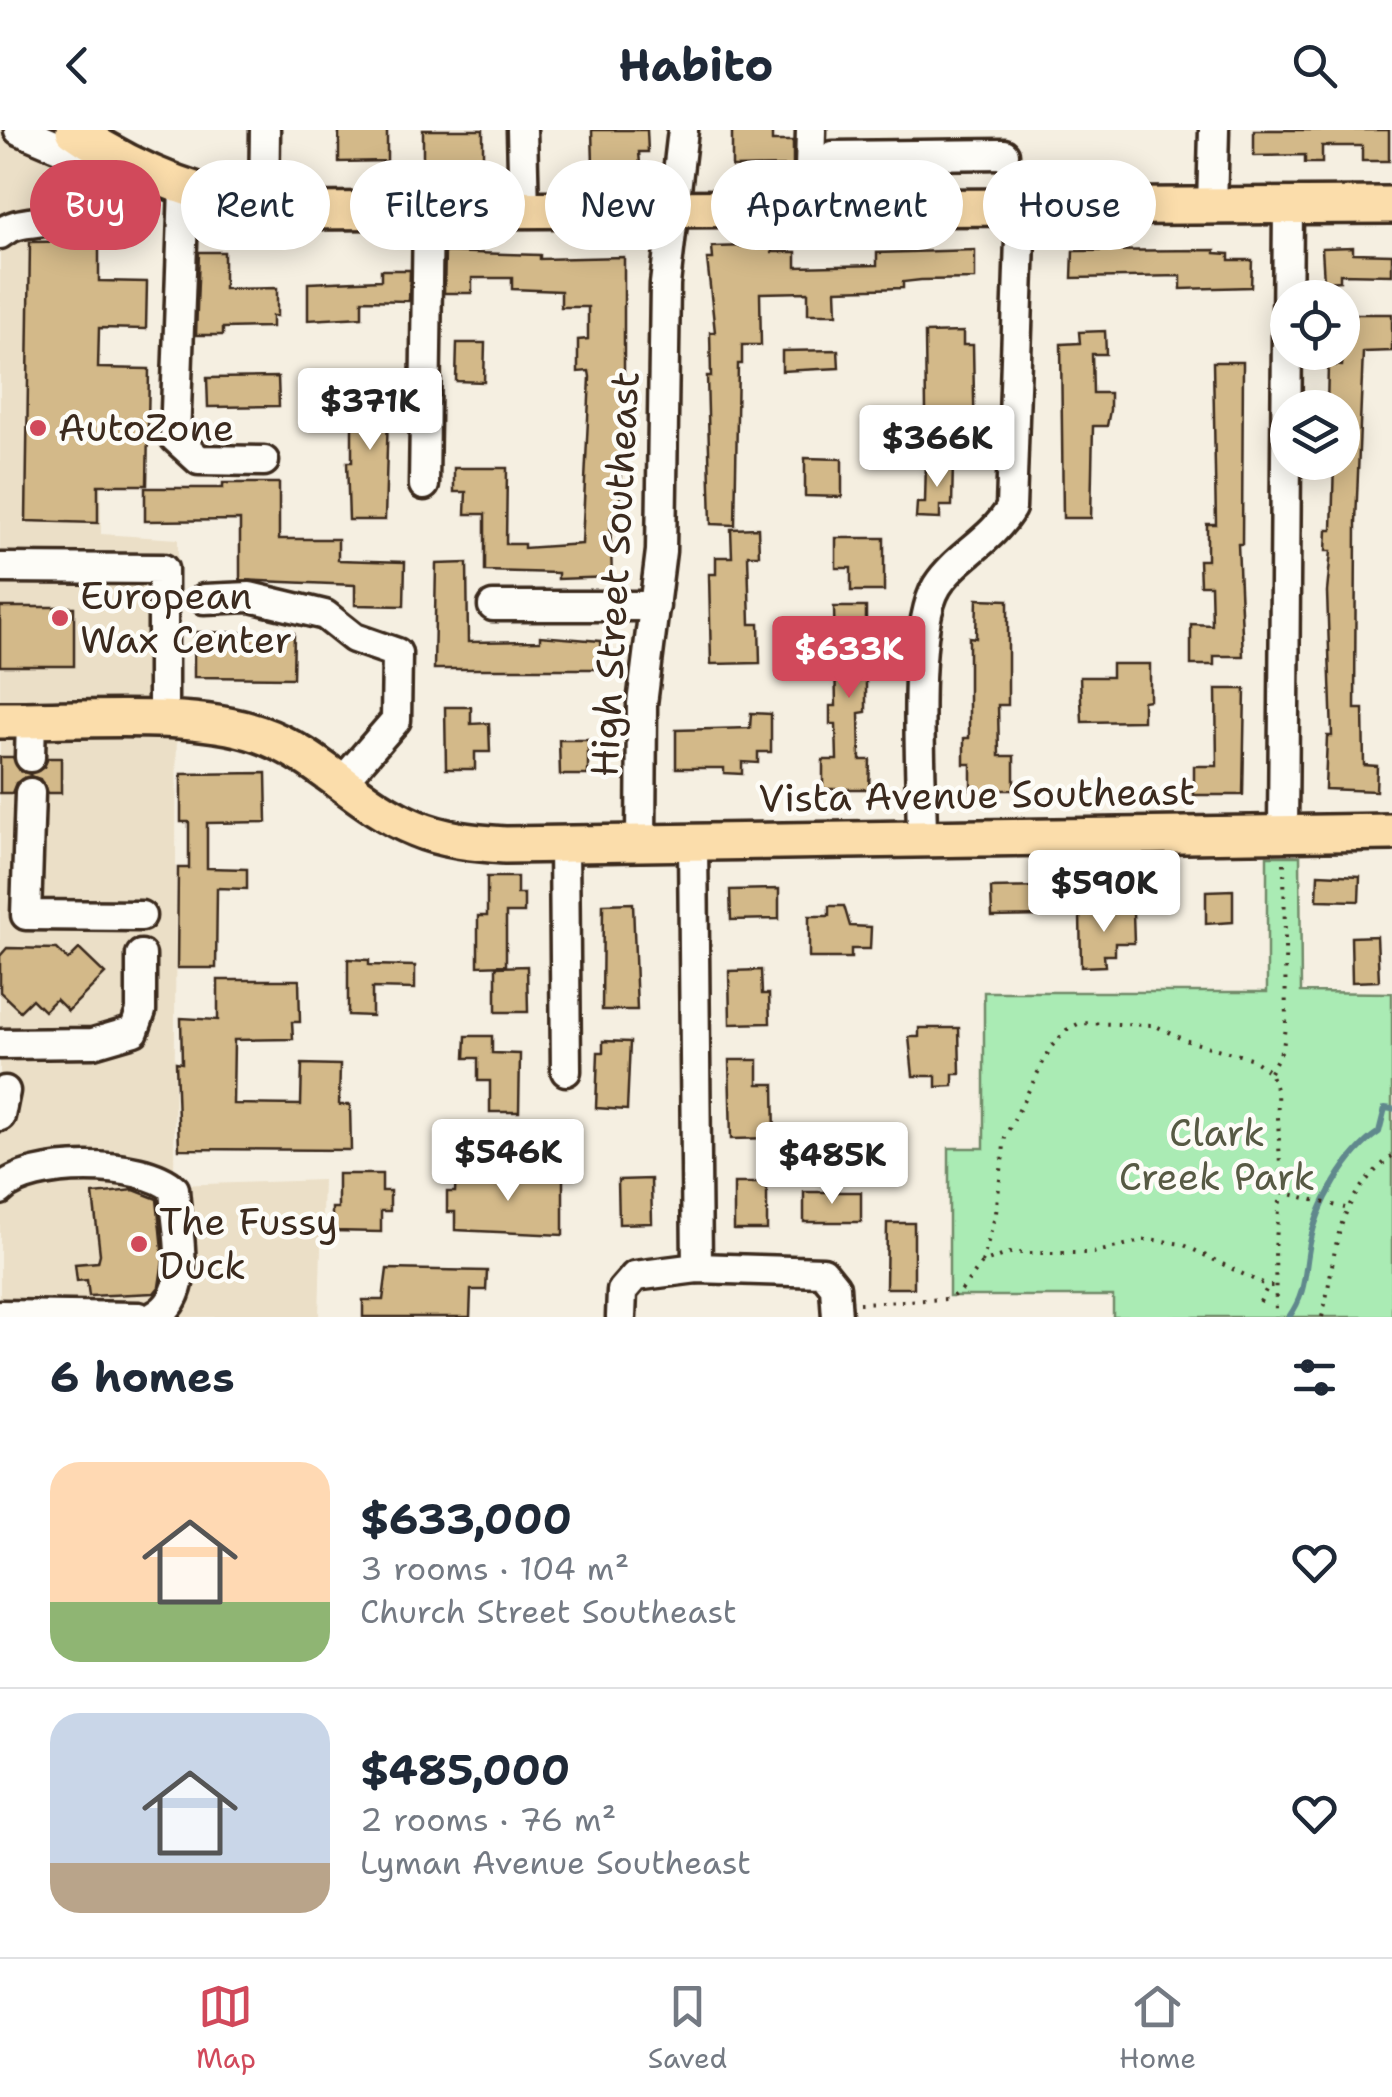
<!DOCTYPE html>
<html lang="en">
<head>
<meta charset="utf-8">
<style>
	body { margin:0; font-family:"Shantell Sans",sans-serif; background:#f2f2f3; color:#1f2937; height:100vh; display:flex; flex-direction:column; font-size:38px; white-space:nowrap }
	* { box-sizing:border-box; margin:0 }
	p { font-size:32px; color:#747a83 }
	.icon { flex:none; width:55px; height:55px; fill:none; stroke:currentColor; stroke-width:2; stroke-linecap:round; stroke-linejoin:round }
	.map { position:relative; height:1187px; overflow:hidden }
	.panel { display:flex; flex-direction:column; background:#fff; flex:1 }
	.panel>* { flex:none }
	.top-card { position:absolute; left:30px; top:30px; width:1332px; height:90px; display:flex; gap:20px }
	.controls { position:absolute; left:1270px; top:150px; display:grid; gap:20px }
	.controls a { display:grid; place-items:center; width:90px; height:90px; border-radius:50%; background:#fff; box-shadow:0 5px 25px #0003; font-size:50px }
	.price { position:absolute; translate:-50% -85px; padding:0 22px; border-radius:10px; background:#fff; color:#222; font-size:32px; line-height:65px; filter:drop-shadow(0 2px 5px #0008) }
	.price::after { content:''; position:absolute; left:50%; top:60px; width:30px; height:22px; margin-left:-15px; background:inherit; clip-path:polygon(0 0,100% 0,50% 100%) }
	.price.active { background:#d1495b; color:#fff }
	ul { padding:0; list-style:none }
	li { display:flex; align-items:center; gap:30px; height:250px; padding:0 50px }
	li+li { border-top:2px solid #e0e1e3 }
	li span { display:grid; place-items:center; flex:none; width:280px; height:200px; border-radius:30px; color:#555 }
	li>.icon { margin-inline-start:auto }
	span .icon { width:120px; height:120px; fill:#fffc; stroke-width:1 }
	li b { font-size:42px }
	h2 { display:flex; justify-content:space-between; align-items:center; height:120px; padding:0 50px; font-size:42px }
	.chip { padding:0 35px; border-radius:45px; background:#fff; box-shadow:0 5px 25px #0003; font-size:35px; line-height:90px }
	.chip.active { background:#d1495b; color:#fff }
	header { display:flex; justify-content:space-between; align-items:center; height:130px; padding:0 50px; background:#fff; font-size:45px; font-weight:700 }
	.dock { display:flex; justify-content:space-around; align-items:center; height:140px; border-top:2px solid #e0e1e3; background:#fff; font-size:28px; color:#747a83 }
	.dock a { display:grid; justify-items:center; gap:5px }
	.dock .active { color:#d1495b }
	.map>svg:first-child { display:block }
	.built { fill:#ebdfc7 }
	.green { fill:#aaebb4; stroke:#728a69; stroke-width:2.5 }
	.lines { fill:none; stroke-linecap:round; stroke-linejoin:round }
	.stream { stroke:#60888d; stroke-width:6 }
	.building { fill:#d3b989; stroke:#3b2a1e; stroke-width:2.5 }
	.minor-casing { stroke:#3b2a1e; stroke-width:35 }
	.major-casing { stroke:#3b2a1e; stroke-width:42 }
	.path { stroke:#3b2a1e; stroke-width:4; stroke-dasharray:2.5 8; stroke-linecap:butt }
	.minor { stroke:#fdfcf7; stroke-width:28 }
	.major { stroke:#fbddab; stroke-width:35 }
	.poi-dot { fill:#d1495b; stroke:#fdfcf7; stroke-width:4 }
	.labels { text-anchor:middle; stroke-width:9; stroke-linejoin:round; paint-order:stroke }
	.poi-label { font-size:38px; fill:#3b2a1e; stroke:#fdfcf7; text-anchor:start }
	.street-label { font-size:38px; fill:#3b2a1e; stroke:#fdfcf7 }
	.park-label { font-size:38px; fill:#575a44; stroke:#fdfcf7 }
</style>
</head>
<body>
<header><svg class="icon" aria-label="back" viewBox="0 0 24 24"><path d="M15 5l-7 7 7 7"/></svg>Habito<svg class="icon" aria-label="search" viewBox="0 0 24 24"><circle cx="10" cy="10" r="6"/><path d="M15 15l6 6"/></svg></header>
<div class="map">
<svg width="1392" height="1187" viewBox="0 0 1392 1187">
	<rect width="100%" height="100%" fill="#f5efe1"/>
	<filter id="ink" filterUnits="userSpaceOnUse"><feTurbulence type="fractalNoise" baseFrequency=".01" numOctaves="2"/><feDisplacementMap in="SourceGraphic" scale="20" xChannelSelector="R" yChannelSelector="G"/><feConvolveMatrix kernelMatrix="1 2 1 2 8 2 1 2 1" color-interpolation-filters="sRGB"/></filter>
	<g filter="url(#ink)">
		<polygon class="built" points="0,0 99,0 101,404 178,409 174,1055 323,1050 319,1187 0,1187"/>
		<polygon class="green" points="1267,726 1300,726 1301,862 1392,863 1392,1187 1113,1187 1113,1166 949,1166 949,1018 984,1018 984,862 1267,862"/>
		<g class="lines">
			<path class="stream" d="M 1289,1187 C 1307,1162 1304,1142 1310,1113 C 1317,1075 1347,1023 1379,1002 L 1385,978 L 1392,979"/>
		</g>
		<g class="building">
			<polygon points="339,0 387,0 387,31 339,32"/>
			<rect x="423" y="0" width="60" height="35"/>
			<polygon points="592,0 647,0 648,22 639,22 640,34 593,35"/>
			<polygon points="772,0 772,11 793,11 793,36 732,37 732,2"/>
			<polygon points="1254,0 1389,0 1389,31 1362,31 1362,16 1322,16 1322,33 1305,33 1305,25 1254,26"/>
			<polygon points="99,111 99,151 147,152 146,199 99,198 98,238 149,239 147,355 98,355 98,393 26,391 30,112"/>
			<polygon points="748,112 771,112 772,122 796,122 796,137 877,135 877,123 975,120 975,149 921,150 903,152 903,158 836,160 837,184 808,184 808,162 760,163 761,215 742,215 742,234 738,234 735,395 711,394 707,246 711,246 710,202 715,202 707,129 713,129 712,117 748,116"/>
			<polygon points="1353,117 1353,123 1392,124 1392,145 1340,144 1340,151 1324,152 1322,118"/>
			<polygon points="1215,120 1215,123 1229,124 1229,130 1252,130 1251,157 1181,159 1181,146 1072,148 1073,121"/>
			<polygon points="199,122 224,122 224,159 277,158 277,186 272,186 272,197 223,198 223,205 196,205"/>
			<polygon points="445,122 540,125 540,129 624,127 624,317 621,317 620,388 610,388 612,447 558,449 558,443 485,441 485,384 465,384 466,362 454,362 454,338 507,338 506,414 524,414 524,418 582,414 590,247 589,241 578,242 578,210 588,209 588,177 561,177 561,161 512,159 512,148 472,148 472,163 444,163"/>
			<polygon points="381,140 410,140 409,171 362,170 362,187 308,190 308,153 381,150"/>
			<polygon points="1347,184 1392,184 1392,221 1363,222 1356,392 1355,579 1363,579 1364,635 1377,636 1376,661 1325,659 1327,606 1332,606 1327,462 1331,421 1326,421 1327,400 1332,400 1334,332 1342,332 1342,278 1327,278 1328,235 1342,236"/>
			<polygon points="1105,201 1106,224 1092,224 1093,263 1110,263 1110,280 1107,296 1093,296 1091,388 1063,388 1061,214 1080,213 1079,202"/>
			<polygon points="963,202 963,215 973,215 975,321 946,321 945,300 937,300 936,281 926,281 925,203"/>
			<polygon points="457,213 485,213 484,252 456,251"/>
			<polygon points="838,220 839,238 782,241 782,221"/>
			<polygon points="1213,232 1243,232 1242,414 1238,414 1243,526 1214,526 1214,535 1191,535 1191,494 1212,495 1211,455 1200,455 1199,430 1207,430 1207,394 1216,394"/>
			<polygon points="361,245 389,245 385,390 349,390 347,332 352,332 352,297 362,297"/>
			<polygon points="278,247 279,276 208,277 207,248"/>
			<polygon points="805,328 842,329 842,367 805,366"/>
			<polygon points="926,331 953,332 952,376 940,376 940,389 916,388 917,373 925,373"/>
			<polygon points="223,353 279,353 279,409 338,409 338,430 405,432 404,476 355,475 355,455 240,450 240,390 145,391 145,358 223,358"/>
			<polygon points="758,398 759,425 748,425 750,494 759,494 760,533 711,534 709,444 716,444 716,427 732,427 731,399"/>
			<polygon points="836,408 884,408 884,461 851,461 851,438 836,438"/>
			<polygon points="467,433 468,512 540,511 540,506 600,511 601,539 434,539 436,434"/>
			<polygon points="977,469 1008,470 1008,575 998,575 999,626 1014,626 1014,660 971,660 971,634 964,634 964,608 969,608 969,507 976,508"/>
			<rect x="0" y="477" width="74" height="59"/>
			<polygon points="834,477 866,477 866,582 859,583 860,630 870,630 869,659 823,659 823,630 837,630 836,594 830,594 830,576 836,576"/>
			<polygon points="194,502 294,503 293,548 194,547"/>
			<polygon points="1112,534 1150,534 1150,570 1143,571 1143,591 1082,592 1080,547 1112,547"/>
			<polygon points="1216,559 1245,559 1243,665 1194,665 1194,636 1217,636"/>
			<polygon points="445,577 471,577 471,594 489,593 490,622 475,622 475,639 446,639"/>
			<polygon points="751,583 771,584 771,622 758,622 758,633 742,632 742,644 724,643 724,638 676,638 676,600 750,598"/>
			<polygon points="559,610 588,610 588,645 560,645"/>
			<polygon points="0,627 13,627 20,641 30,644 44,637 48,628 61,628 61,663 47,663 40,649 30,646 16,653 12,663 0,663"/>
			<polygon points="266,643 267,692 207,693 207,738 247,739 247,759 217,758 216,838 177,838 178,738 189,738 189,692 181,692 181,644"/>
			<polygon points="1318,744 1360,746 1359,771 1317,770"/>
			<polygon points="487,747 517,747 517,764 524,764 524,783 506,783 506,835 478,836 478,786 487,786"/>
			<polygon points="1042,757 1043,786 992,787 991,758"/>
			<polygon points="779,759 779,789 731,790 730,760"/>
			<polygon points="1233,760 1233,792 1206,794 1206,761"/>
			<polygon points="633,773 637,880 602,880 603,774"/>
			<polygon points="829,776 844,776 850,796 871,797 870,819 851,819 851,828 809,828 809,786 829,786"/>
			<polygon points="1133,782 1134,813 1115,813 1115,825 1104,825 1105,836 1081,837 1080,783"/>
			<polygon points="1377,806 1379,851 1352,852 1351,807"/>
			<polygon points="7,818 57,819 68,830 79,819 105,844 68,881 56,869 44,881 32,869 20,881 0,862 0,826"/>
			<polygon points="348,829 369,830 369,835 415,836 415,859 372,858 372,886 348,885"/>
			<polygon points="527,836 528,882 496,882 496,837"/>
			<polygon points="761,840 762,864 769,864 770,893 730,894 729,841"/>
			<polygon points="218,850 299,850 300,892 292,892 293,909 234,910 233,974 301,975 302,934 340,935 339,975 350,975 351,1020 179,1019 176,932 182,933 181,888 218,890"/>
			<polygon points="919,898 959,898 960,944 953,944 953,956 936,957 936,946 913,946 909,907 919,907"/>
			<polygon points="466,906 492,906 492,923 520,924 519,982 490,982 490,951 478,951 478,928 465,928"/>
			<polygon points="603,911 630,912 627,980 596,978 598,922 603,922"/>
			<polygon points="729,930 758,930 758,954 774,954 775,1008 731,1009"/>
			<polygon points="456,1043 563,1047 563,1105 455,1100 455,1082 447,1082 447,1062 455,1062"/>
			<polygon points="338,1044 382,1044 382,1061 390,1061 390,1081 381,1081 381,1102 332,1101 332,1078 338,1078"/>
			<polygon points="651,1049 652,1093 619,1094 618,1050"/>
			<rect x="734" y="1053" width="33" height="47"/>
			<polygon points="134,1060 157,1069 163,1130 159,1157 154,1163 89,1166 87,1150 77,1151 75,1134 98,1132 100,1124 93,1064"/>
			<rect x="804" y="1062" width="57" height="30"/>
			<polygon points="887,1093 914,1093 914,1158 886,1158"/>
			<polygon points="387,1139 487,1141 486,1160 471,1160 470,1187 363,1187 363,1170 383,1170"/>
		</g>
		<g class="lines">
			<g class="minor-casing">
				<g id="minor">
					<polyline points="522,0 524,81"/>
					<polyline points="184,58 175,308 199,330 264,331"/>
					<polyline points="264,78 265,0"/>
					<polyline points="1212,78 1214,0"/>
					<polyline points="809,80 811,0"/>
					<polyline points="828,80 833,26 1004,24"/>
					<path d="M 0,104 C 17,89 41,95 61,87 C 86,77 101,50 117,30 L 59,17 L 19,0"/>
					<polyline points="424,355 428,82"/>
					<polyline points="0,438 163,439 163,591"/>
					<polyline points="204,469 250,467 325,485 354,508 397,523 396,590 343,651"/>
					<polyline points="493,476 655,476"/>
					<polyline points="30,627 31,590"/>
					<polyline points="30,663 26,785 141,786"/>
					<polyline points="1283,702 1288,77"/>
					<path d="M 922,709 C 922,652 910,500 937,456 C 956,426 992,411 1011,378 L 1021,79"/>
					<polyline points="693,712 697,1138"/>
					<polyline points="641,713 642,574 661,421 665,154 683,0"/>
					<polyline points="564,714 566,941"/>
					<polyline points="0,914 93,913 134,901 141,881 141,825"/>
					<polyline points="0,986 5,961"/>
					<path d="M 0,1060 C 30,1029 143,1030 174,1059 C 176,1100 196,1166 153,1187"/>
					<polyline points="0,1185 139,1187"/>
					<polyline points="621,1187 622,1161 635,1146 697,1138 823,1142 835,1157 837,1187"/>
				</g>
			</g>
			<g class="major-casing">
				<g id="major">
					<path d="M 74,0 C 140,46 209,70 289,81 L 1392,75"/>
					<path d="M 0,590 C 74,591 191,580 259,604 C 318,624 358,675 415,698 C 443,710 474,713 505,715 L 1392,702"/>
				</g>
			</g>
			<g class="path">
				<polyline points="1270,942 1283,918 1286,897 1284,731"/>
				<polyline points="1282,1062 1345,1078"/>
				<polyline points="982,1133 996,1083 1005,1007 1051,917 1068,899 1080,893 1154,895 1184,910 1250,928 1270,942 1277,962 1281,1062 1275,1118 1276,1187"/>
				<polyline points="1260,1172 1267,1158"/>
				<polyline points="859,1173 948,1169 961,1161 982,1133 1010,1123 1093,1123 1149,1109 1182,1114 1267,1156 1278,1156"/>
				<path d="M 1322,1187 C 1339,1117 1330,1076 1392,1026"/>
			</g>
			<use href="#minor" class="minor"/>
			<use href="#major" class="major"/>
		</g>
	</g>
	<g class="poi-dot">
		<circle cx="38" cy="298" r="10"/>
		<circle cx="60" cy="488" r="10"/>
		<circle cx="139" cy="1114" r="10"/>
	</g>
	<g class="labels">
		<g class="poi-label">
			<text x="58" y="311">AutoZone</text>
			<text x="80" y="479">European<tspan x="80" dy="44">Wax Center</tspan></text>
			<text x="159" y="1105">The Fussy<tspan x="159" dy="44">Duck</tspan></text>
		</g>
		<g class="street-label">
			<text transform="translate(615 444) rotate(-87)" y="13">High Street Southeast</text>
			<text transform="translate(977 665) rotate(-1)" y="13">Vista Avenue Southeast</text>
		</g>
		<g class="park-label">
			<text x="1217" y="1016">Clark<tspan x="1217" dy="44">Creek Park</tspan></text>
		</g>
	</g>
</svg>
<div class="controls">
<a><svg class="icon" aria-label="locate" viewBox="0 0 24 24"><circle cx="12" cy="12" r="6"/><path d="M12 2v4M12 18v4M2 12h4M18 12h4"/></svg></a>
<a><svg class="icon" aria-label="layers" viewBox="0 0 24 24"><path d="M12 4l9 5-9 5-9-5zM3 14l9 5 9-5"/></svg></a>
</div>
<b class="price" style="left:370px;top:323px">$371K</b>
<b class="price" style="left:937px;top:360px">$366K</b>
<b class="price active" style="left:849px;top:571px">$633K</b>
<b class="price" style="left:1104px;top:805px">$590K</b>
<b class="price" style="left:508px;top:1074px">$546K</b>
<b class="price" style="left:832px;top:1077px">$485K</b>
<div class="top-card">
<a class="chip active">Buy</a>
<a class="chip">Rent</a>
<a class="chip">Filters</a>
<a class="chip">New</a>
<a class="chip">Apartment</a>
<a class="chip">House</a>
</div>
</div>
<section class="panel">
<h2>6 homes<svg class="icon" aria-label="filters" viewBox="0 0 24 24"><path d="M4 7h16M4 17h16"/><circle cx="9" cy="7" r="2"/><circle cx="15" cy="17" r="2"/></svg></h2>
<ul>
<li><span style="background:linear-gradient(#ffd9b3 70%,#8fb573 0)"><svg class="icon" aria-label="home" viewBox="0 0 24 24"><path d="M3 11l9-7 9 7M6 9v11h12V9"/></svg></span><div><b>$633,000</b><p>3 rooms · 104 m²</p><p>Church Street Southeast</p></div><svg class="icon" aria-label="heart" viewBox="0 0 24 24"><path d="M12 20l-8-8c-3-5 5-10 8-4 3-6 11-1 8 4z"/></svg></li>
<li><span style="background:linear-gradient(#c9d6e8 75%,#b9a48a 0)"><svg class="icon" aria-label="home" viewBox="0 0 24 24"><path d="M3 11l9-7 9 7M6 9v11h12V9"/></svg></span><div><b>$485,000</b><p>2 rooms · 76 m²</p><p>Lyman Avenue Southeast</p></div><svg class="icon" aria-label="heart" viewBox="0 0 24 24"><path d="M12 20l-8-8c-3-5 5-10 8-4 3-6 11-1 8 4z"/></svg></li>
</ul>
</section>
<nav class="dock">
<a class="active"><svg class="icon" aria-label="map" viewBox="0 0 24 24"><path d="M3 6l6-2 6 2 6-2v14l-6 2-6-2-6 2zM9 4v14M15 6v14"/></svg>Map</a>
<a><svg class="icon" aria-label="saved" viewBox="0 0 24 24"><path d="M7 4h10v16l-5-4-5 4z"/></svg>Saved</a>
<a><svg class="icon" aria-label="home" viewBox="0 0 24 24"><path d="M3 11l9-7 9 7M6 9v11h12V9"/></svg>Home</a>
</nav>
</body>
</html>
